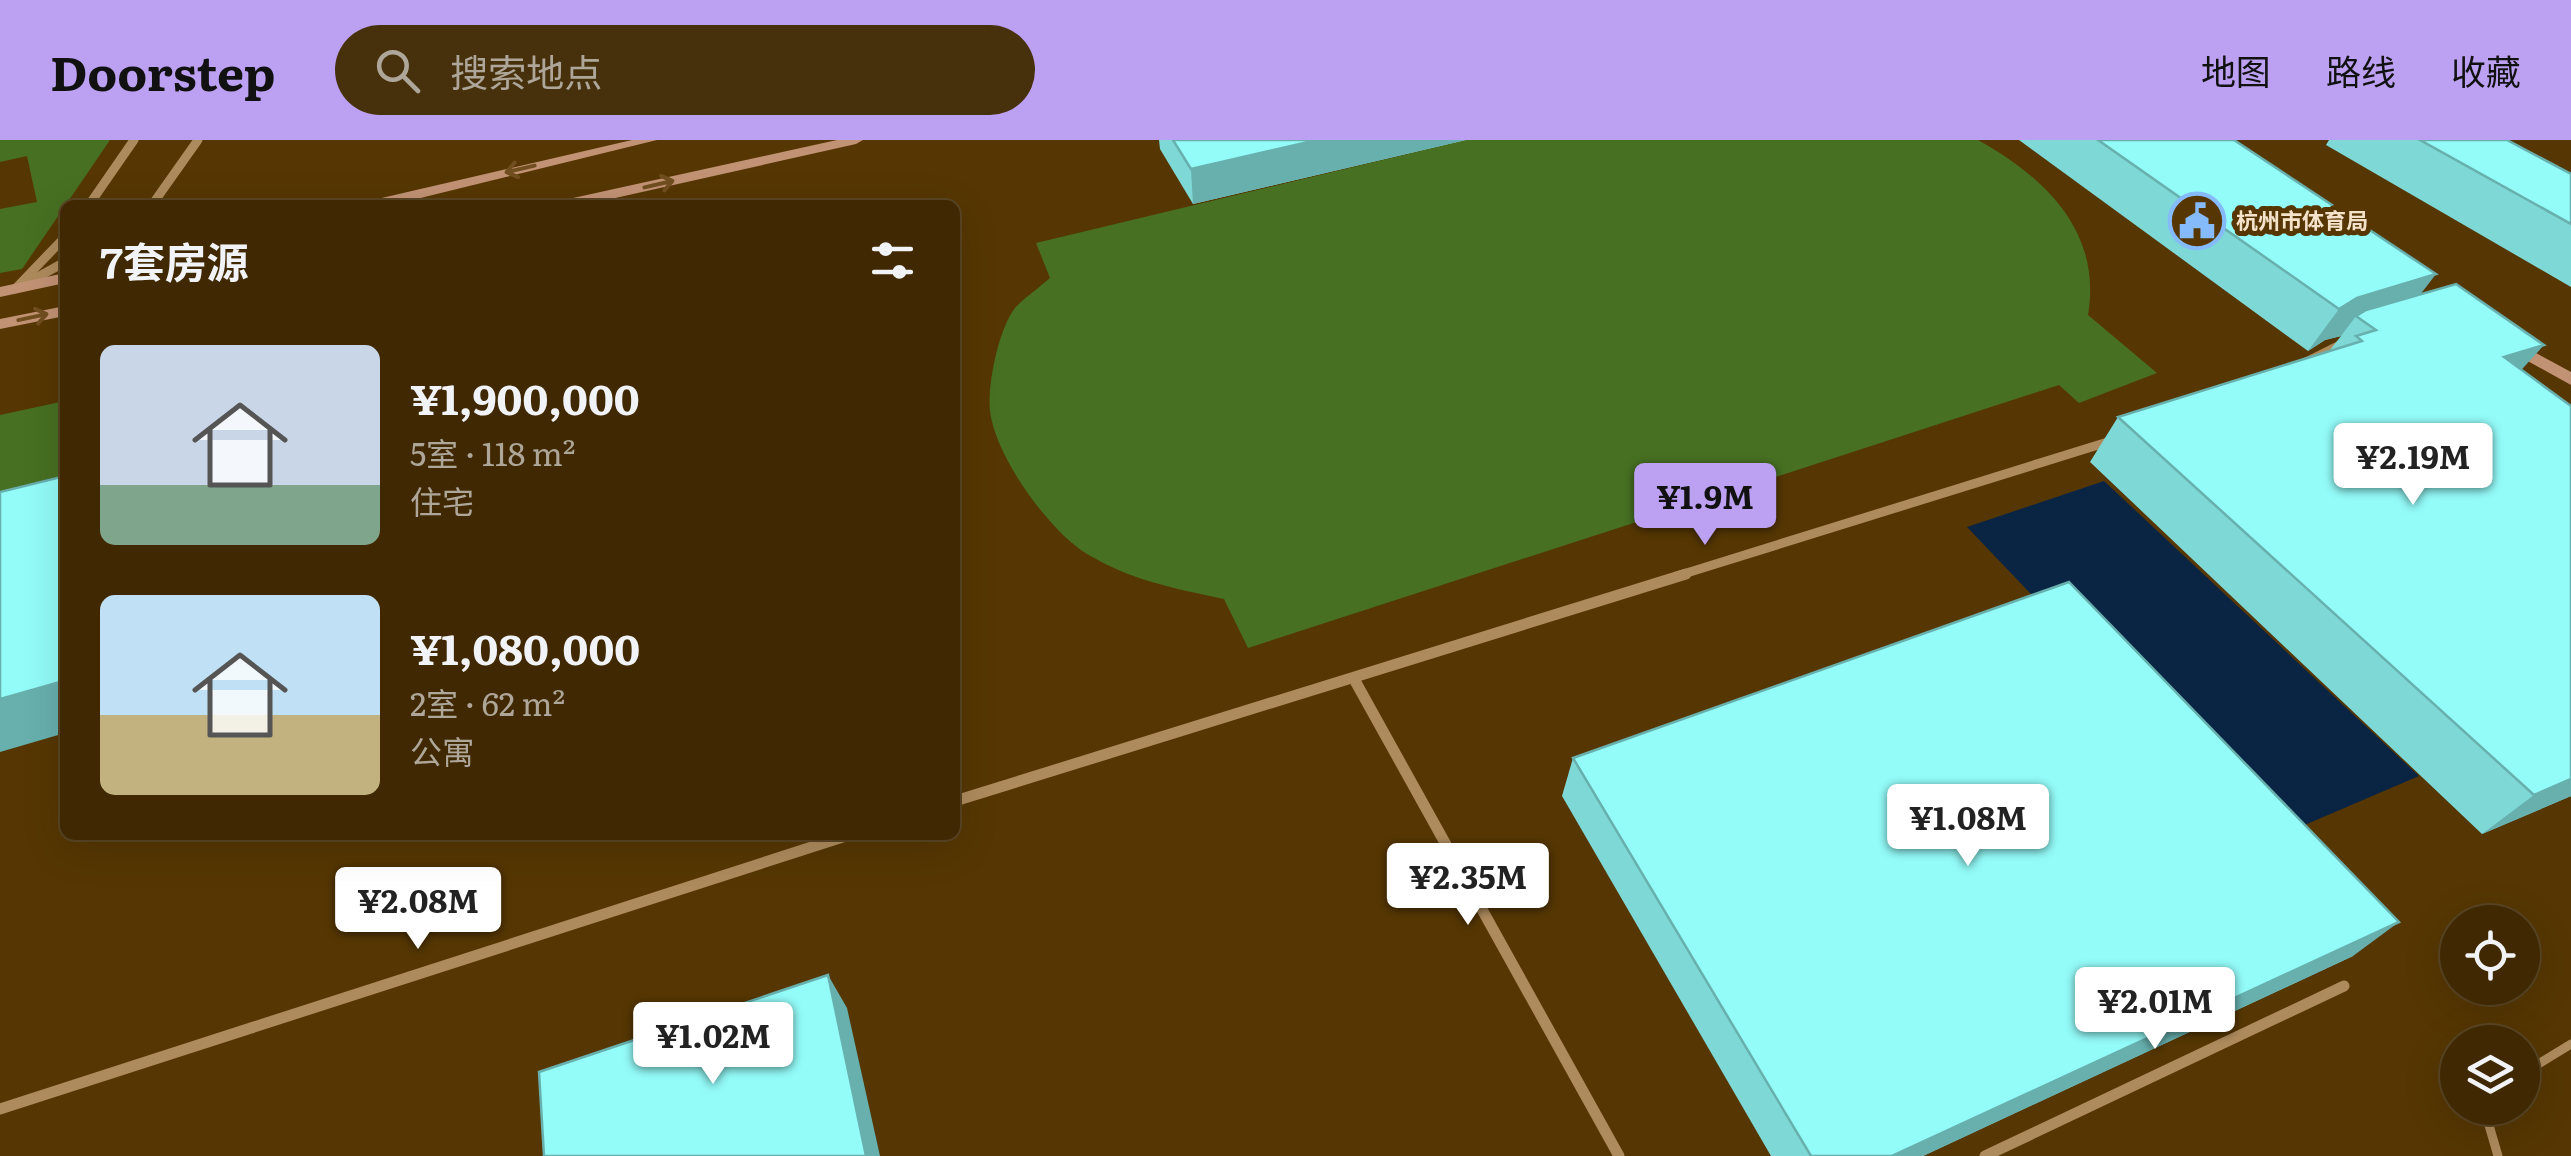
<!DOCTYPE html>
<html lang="zh">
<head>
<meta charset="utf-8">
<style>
	body { margin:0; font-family:Literata,"Noto Sans SC",serif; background:#47310c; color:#f1f3f6; height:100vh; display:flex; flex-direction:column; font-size:38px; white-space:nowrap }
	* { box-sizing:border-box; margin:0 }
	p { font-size:32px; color:#aea699 }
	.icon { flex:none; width:55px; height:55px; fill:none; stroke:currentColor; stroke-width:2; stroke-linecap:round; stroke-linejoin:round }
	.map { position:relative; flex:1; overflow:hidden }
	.details { position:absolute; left:60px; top:60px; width:900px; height:640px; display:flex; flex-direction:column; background:#402902; border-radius:15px; box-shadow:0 10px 40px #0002,0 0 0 2px #594524 }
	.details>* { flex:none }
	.controls { position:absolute; left:2440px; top:765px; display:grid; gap:20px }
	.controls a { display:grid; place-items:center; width:100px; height:100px; border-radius:50%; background:#402902; box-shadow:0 10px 40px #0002,0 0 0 2px #594524; font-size:50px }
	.price { position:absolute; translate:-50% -85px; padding:0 22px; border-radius:10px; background:#fff; color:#222; font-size:32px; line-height:65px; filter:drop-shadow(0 2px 5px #0008) }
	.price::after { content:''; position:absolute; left:50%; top:60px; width:30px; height:22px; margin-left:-15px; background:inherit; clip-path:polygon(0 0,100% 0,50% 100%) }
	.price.current { background:#bca0f2; color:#111 }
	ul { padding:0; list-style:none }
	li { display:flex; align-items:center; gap:30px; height:250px; padding:0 40px }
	li span { display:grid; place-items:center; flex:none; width:280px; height:200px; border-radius:15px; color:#555 }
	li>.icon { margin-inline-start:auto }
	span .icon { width:120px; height:120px; fill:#fffc; stroke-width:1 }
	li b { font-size:42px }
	h2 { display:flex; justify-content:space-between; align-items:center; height:120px; padding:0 40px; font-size:42px }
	header { display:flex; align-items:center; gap:60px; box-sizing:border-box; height:140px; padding:0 50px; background:#bca0f2; color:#111 }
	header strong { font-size:48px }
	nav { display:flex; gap:55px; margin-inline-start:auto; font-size:35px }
	.search { width:700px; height:90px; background:#47310c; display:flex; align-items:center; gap:25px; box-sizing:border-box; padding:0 35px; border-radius:55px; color:#aea699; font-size:38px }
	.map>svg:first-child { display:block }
	.green { fill:#477022 }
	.water { fill:#0a2543 }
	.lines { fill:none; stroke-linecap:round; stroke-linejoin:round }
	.lane { stroke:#ae8b5d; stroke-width:9 }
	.street-far1 { stroke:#ae8b5d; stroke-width:9 }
	.street { stroke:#ae8b5d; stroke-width:11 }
	.secondary { fill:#c29274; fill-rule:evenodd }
	.wall { fill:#7ed8d5 }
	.shaded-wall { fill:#67b0ae }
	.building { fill:#93fbf8; stroke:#67b0ae; stroke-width:2.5 }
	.oneway { stroke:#714e1f }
	.labels { text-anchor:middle; stroke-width:10; stroke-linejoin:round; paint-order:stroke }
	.far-poi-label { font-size:22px; font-weight:bold; fill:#f5e2ca; stroke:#563703; text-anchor:start }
</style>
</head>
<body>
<header>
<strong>Doorstep</strong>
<div class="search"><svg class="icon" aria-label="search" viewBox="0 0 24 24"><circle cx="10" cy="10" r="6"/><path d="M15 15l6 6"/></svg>搜索地点</div>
<nav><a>地图</a><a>路线</a><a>收藏</a></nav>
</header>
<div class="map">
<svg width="2571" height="1016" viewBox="0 0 2571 1016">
	<rect width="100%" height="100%" fill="#563703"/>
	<g class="green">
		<polygon points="0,0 110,0 22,129 0,133 0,69 37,62 27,16 0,22"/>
		<path d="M 1466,0 L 1978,0 C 2046,38 2102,92 2088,175 L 2157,233 L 2079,263 L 2059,245 L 1248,508 L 1224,459 C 1173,448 1133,441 1087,414 C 1049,391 995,316 990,271 C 987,245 999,188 1015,168 C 1025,157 1039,148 1050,138 L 1036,103 Z"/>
		<polygon points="65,261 65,335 0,351 0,275"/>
	</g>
	<polygon class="water" points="2104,341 2419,636 2267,701 1967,387"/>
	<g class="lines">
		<g class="lane">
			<polyline points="2522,934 2571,904"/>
			<polyline points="2484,968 2498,1016"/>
		</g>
		<g class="street-far1">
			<polyline points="89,65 134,0"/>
			<polyline points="152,65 198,0"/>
			<polyline points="25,144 65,122"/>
			<polyline points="15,149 65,97"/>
			<polyline points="2306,222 2344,203"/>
			<polyline points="1677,436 2111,301"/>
		</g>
		<g class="street">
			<polyline points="1354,539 1619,1016"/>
			<polyline points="955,661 1686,434"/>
			<polyline points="0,969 849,695"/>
			<polyline points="1985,1016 2344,846"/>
		</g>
		<g class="secondary">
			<polygon points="632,0 657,0 392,65 365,65 373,60"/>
			<polygon points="837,0 863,0 856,4 584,65 556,65 564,60"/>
			<polygon points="65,133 65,143 0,157 0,147"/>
			<polygon points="65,166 65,176 0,189 0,179"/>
			<polygon points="2512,200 2571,232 2571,245 2506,209 2506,201"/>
		</g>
	</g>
	<g class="wall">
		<polygon points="1159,0 1466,0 1193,64 1160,9"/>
		<polygon points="2019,0 2234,0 2421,154 2571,266 2571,656 2482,694 2090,322 2118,277 2330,210 2341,196 2325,200 2308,211"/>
		<polygon points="2329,0 2507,0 2571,34 2571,147 2326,5"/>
		<polygon points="1573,618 2353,816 1923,1016 1771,1016 1562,656"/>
	</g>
	<g class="shaded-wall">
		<polygon points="1317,0 1466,0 1193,64 1191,29"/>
		<polygon points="2436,134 2403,177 2356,176 2341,196 2325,200 2308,211 2339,169 2357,158"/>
		<polygon points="2544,205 2503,250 2504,217"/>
		<polygon points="65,505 65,593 0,612 0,559"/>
		<polygon points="2571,639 2571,656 2482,694 2534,655"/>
		<polygon points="2399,782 2353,816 1923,1016 1892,1016"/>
		<polygon points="828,835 847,868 880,1016 866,1016"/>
	</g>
	<g class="building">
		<polygon points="1173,0 1317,0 1191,29"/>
		<polygon points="2098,0 2234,0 2436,134 2357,158 2339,169"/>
		<polygon points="2420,0 2507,0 2571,34 2571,84"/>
		<polygon points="2456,144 2544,205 2504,217 2571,266 2571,639 2534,655 2118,277 2362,201 2356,196 2376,190 2356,176 2366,170"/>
		<polygon points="65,336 65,505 60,542 0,559 0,352"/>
		<polygon points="2069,442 2399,782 1892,1016 1811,1016 1573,618"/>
		<polygon points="828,835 866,1016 544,1016 539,932"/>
	</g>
	<defs><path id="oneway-shaft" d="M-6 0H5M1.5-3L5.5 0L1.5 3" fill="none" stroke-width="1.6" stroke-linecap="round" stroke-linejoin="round" transform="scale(2.5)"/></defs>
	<g class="oneway">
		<use href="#oneway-shaft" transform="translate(520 29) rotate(167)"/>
		<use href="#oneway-shaft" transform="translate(659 44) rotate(-13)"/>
		<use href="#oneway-shaft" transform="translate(33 177) rotate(-12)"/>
	</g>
	<defs>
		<g id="civic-ring" transform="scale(2.875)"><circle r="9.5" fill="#563703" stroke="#85bbfb" stroke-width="1.5"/><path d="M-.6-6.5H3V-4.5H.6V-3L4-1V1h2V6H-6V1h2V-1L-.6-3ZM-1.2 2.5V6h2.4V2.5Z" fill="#85bbfb"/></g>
	</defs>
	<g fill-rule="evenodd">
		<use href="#civic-ring" x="2197" y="81"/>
	</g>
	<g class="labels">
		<g class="far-poi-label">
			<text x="2236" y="89">杭州市体育局</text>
		</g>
	</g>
</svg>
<div class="controls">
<a><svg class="icon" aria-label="locate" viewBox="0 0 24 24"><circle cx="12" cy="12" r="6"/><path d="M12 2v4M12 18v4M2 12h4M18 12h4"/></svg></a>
<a><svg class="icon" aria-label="layers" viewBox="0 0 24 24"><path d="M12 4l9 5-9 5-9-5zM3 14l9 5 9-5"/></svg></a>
</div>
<b class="price" style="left:2413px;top:368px">¥2.19M</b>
<b class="price current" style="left:1705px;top:408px">¥1.9M</b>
<b class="price" style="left:1968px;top:729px">¥1.08M</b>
<b class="price" style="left:1468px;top:788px">¥2.35M</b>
<b class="price" style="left:418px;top:812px">¥2.08M</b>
<b class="price" style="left:2155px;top:912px">¥2.01M</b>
<b class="price" style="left:713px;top:947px">¥1.02M</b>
<section class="details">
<h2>7套房源<svg class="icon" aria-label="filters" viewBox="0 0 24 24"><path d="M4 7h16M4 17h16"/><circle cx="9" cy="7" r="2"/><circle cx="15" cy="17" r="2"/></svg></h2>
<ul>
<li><span style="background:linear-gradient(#c9d6e8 70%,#7fa58c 0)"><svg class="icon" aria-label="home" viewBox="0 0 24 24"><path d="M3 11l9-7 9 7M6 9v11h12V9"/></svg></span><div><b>¥1,900,000</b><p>5室 · 118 m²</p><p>住宅</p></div></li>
<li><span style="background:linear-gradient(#bfe0f5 60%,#c2b280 0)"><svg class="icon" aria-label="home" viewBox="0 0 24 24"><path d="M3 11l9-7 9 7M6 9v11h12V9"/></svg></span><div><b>¥1,080,000</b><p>2室 · 62 m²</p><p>公寓</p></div></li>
</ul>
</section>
</div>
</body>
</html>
